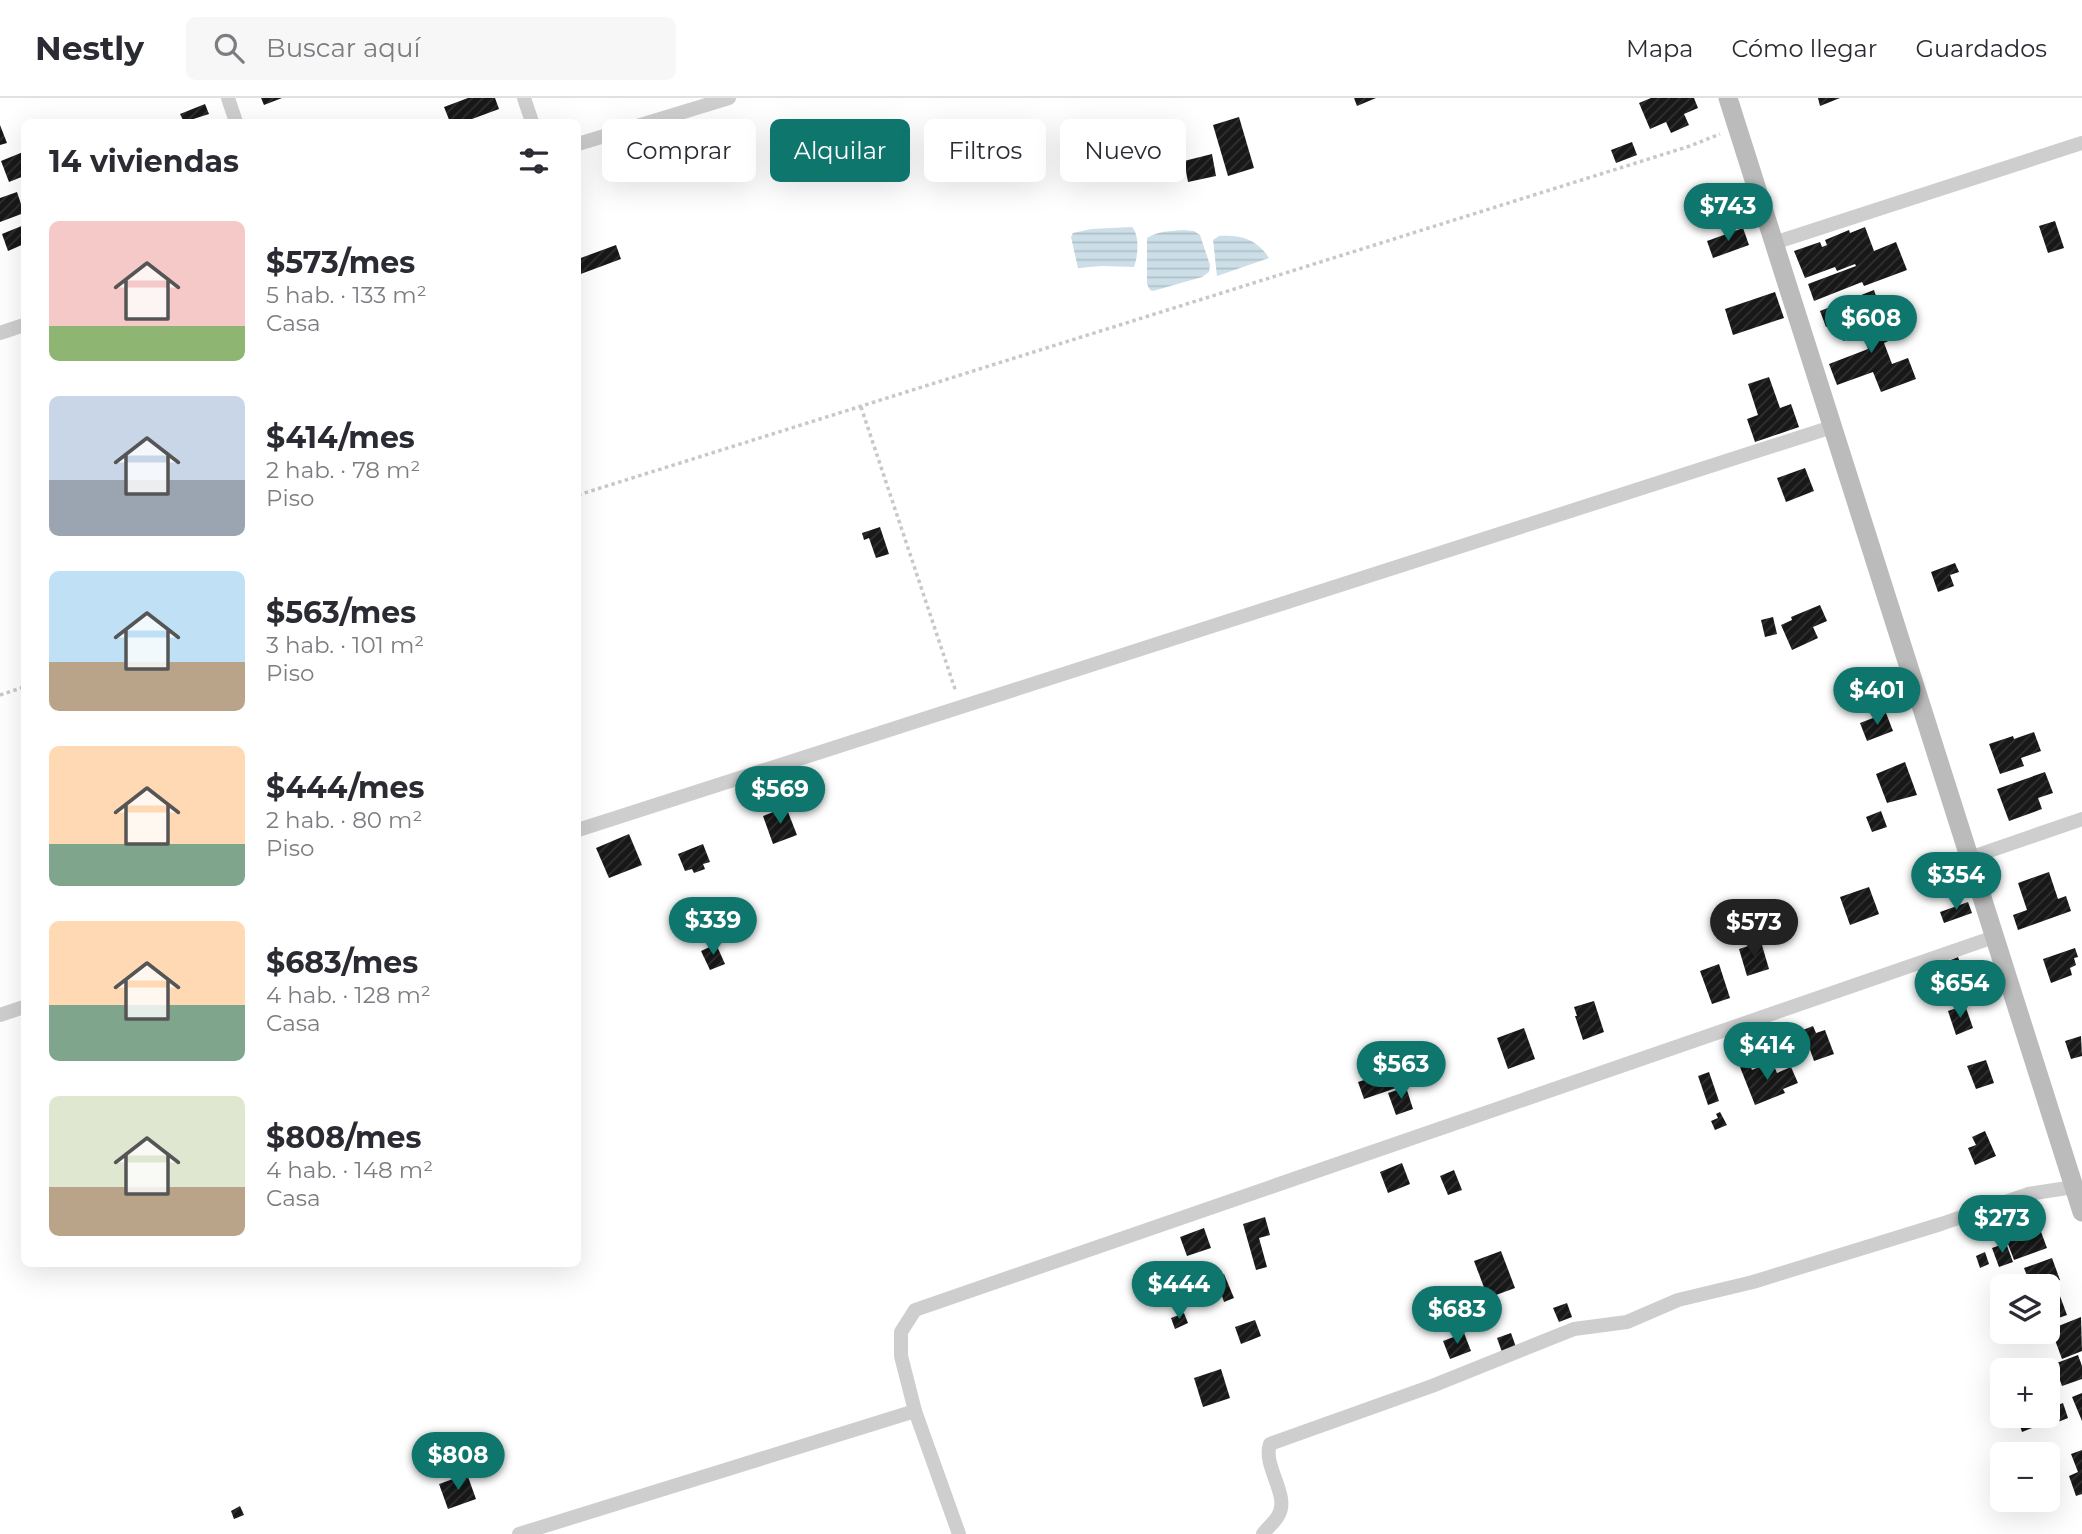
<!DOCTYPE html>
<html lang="es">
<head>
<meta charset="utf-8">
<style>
	body { margin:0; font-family:Montserrat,sans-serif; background:#f7f7f7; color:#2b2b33; height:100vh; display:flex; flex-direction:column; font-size:26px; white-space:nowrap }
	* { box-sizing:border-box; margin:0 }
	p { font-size:23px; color:#7c7c81 }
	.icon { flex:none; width:38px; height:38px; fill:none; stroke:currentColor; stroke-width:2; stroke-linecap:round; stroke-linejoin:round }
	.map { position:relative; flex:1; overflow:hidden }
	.drawer { position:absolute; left:21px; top:21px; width:560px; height:1148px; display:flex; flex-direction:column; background:#fff; border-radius:10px; box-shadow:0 7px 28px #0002 }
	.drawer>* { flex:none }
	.guide { position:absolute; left:602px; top:21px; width:665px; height:63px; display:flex; gap:14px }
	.fabs { position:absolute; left:1990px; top:1176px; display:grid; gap:14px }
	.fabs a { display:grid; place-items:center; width:70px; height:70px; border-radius:10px; background:#fff; box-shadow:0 7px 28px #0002; font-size:35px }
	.price { position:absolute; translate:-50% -60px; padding:0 16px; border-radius:24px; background:#0f766e; color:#fff; font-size:23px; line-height:46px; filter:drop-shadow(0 2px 4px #0008) }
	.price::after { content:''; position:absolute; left:50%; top:42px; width:21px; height:16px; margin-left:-10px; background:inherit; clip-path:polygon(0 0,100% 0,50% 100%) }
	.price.current { background:#222; color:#fff }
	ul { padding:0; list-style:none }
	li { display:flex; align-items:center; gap:21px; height:175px; padding:0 28px }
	li span { display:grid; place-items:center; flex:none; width:196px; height:140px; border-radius:10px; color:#555 }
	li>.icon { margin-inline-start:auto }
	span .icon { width:84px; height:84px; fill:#fffc; stroke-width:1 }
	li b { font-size:30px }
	h2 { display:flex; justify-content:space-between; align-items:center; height:84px; padding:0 28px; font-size:30px }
	.pill { padding:0 24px; border-radius:10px; background:#fff; box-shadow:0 7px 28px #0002; font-size:24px; line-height:63px }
	.pill.current { background:#0f766e; color:#fff }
	header { display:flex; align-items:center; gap:42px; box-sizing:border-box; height:98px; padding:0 35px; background:#fff; border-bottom:2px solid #e1e1e2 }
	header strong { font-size:33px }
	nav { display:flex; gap:38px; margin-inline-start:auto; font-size:24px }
	.search { width:490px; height:63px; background:#f7f7f7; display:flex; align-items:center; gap:18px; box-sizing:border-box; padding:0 24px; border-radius:10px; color:#7c7c81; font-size:26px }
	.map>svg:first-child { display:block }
	.water { fill:url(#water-rules) }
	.building { fill:url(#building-hatch) }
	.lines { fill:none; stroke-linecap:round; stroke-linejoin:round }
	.path { stroke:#c8c8c8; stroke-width:3.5; stroke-dasharray:3.5 3.5; stroke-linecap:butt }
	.street { stroke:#cecece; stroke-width:14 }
	.secondary { stroke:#bbb; stroke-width:19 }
</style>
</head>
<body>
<header>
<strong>Nestly</strong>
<div class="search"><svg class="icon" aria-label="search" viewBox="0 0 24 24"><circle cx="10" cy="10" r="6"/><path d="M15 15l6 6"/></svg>Buscar aquí</div>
<nav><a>Mapa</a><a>Cómo llegar</a><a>Guardados</a></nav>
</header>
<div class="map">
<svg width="2082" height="1436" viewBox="0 0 2082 1436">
	<defs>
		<pattern id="water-rules" width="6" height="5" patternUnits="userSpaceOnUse" patternTransform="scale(1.75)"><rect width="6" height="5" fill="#ccdfe8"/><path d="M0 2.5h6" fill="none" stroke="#b0c0c7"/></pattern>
		<pattern id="building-hatch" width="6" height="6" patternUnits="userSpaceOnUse" patternTransform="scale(1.75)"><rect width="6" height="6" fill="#181818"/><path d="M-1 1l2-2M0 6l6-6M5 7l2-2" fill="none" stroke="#313131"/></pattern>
	</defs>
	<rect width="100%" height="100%" fill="#fff"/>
	<g class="water">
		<path d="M 1132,129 C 1140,138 1138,158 1134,169 L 1102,168 L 1078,170 L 1071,139 L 1073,135 L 1091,131 Z"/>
		<path d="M 1183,132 L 1194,133 L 1200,137 L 1210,167 L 1209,174 L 1202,179 L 1153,193 L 1150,192 L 1147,186 L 1147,140 C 1157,133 1171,133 1183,132 Z"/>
		<path d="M 1219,138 C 1242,137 1256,141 1269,160 L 1217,178 L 1213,142 Z"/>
	</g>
	<g class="building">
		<polygon points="261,0 282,0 264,7"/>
		<polygon points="468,0 495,0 499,11 464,24 450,24 444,9"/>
		<polygon points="1354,0 1376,0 1357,8"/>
		<polygon points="1651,0 1694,0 1698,10 1684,16 1689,27 1671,35 1666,24 1650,31 1639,5"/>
		<polygon points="1818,0 1840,0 1820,8"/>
		<polygon points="205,6 209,16 184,24 180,16"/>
		<polygon points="1239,19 1254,70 1228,78 1213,27"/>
		<polygon points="0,27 7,45 0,47"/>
		<polygon points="1632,44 1637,57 1616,65 1611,52"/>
		<polygon points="23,54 24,78 9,84 1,63"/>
		<polygon points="1212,56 1216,78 1188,84 1184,63"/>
		<polygon points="17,94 24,115 0,124 0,100"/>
		<polygon points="2055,123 2064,150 2048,155 2039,128"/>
		<polygon points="24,127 24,146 8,153 2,136"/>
		<polygon points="1865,129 1874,153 1896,144 1907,172 1864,188 1862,184 1814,203 1808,186 1856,168 1855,166 1837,173 1835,169 1805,180 1794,153 1820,144 1822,149 1827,147 1825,142 1849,132 1850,135"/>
		<polygon points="1743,130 1749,147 1713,160 1707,143"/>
		<polygon points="616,147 621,161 578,177 578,161"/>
		<polygon points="1874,192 1879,207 1826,229 1820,213"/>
		<polygon points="1775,194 1784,220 1733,237 1725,211"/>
		<polygon points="1877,213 1882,228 1890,225 1895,240 1884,245 1892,266 1908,260 1916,281 1881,294 1873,274 1837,287 1829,266 1868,251 1862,236 1843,243 1837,228"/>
		<polygon points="1769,279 1780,310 1791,306 1799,329 1755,344 1747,321 1758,317 1748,286"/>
		<polygon points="1805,370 1814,393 1786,404 1777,380"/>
		<polygon points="880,429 889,456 876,460 869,440 864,442 862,435"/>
		<polygon points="1955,465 1959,474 1950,477 1954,488 1938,494 1931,474"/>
		<polygon points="1820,507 1827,523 1813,529 1818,540 1792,552 1781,527 1792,522 1791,519"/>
		<polygon points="1773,519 1777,536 1765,539 1761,522"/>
		<polygon points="1886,615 1893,633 1867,643 1860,625"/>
		<polygon points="2034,634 2041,653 2021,660 2024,668 2000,676 1989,646 2013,638 2014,641"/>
		<polygon points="1905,664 1917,697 1887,705 1876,676"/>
		<polygon points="2045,674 2053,695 2038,700 2042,711 2009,723 1997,691"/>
		<polygon points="786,709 797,737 773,746 763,718"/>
		<polygon points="1881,713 1887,729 1872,734 1866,719"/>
		<polygon points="629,736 642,767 609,780 596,750"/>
		<polygon points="703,746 710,764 703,766 705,771 694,775 692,771 685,773 678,756"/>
		<polygon points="2049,774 2058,801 2066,798 2071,813 2018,832 2013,817 2027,812 2018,785"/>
		<polygon points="1869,789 1879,816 1850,827 1840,799"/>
		<polygon points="1968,804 1972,815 1944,825 1940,814"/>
		<polygon points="1761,844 1769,871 1747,878 1739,851"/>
		<polygon points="716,846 725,866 710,872 701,853"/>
		<polygon points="2075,850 2078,859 2074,860 2076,867 2070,870 2072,877 2051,885 2043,861"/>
		<polygon points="1958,859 1965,878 1945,886 1938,867"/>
		<polygon points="1719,866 1730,900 1712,906 1700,873"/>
		<polygon points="1594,903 1604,934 1583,942 1575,918 1577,918 1574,909"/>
		<polygon points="1965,907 1973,930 1956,937 1948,913"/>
		<polygon points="1813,928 1816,935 1825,932 1834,956 1814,963 1803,932"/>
		<polygon points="1524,930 1535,961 1508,971 1497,940"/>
		<polygon points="2081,938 2082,958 2071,961 2065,943"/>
		<polygon points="1986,962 1994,985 1976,991 1967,968"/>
		<polygon points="1391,964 1399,989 1364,1001 1358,984 1364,982 1361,974"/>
		<polygon points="1749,965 1752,972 1762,968 1763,972 1774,968 1777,975 1791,969 1798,985 1783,991 1785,995 1755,1007 1740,969"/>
		<polygon points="1709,974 1719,1003 1708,1007 1698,978"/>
		<polygon points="1406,989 1413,1011 1396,1017 1388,995"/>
		<polygon points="1720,1014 1727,1027 1715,1032 1711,1023 1718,1020 1716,1016"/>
		<polygon points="1985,1033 1996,1058 1975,1067 1968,1050 1976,1047 1972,1039"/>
		<polygon points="1402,1065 1410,1086 1388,1095 1380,1074"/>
		<polygon points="1454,1072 1462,1092 1448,1097 1440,1078"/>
		<polygon points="1265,1119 1270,1137 1259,1140 1267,1169 1256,1172 1243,1126"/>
		<polygon points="2037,1123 2047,1150 2014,1162 2002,1130 2014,1125 2016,1130"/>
		<polygon points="1204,1130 1211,1150 1187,1158 1180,1139"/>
		<polygon points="2006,1145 2013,1164 1999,1169 1992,1150"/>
		<polygon points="1501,1153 1515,1190 1488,1200 1474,1163"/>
		<polygon points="1985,1154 1989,1166 1980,1170 1976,1158"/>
		<polygon points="2052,1160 2060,1182 2042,1188 2031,1188 2024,1170"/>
		<polygon points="1224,1176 1234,1200 1224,1204 1222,1198 1216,1200 1209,1182"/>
		<polygon points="2057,1190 2067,1217 2050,1223 2048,1216 2048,1193"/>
		<polygon points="1567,1205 1572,1219 1559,1224 1553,1210"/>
		<polygon points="1184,1215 1188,1225 1175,1231 1171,1220"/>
		<polygon points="2081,1219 2082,1253 2062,1261 2051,1231"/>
		<polygon points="1255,1222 1261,1238 1241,1246 1235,1229"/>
		<polygon points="1464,1235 1471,1253 1450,1261 1443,1243"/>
		<polygon points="1511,1235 1517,1252 1503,1257 1497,1240"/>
		<polygon points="2078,1257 2082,1268 2082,1281 2062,1288 2054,1266"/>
		<polygon points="1221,1271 1230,1300 1203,1309 1194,1280"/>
		<polygon points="2082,1295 2082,1323 2072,1299"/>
		<polygon points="2063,1305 2068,1320 2058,1324 2053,1309"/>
		<polygon points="2028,1318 2048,1318 2050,1323 2022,1334 2018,1322"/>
		<polygon points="2082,1352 2082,1396 2076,1398 2069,1378 2078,1374 2071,1356"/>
		<polygon points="467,1376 476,1401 448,1411 439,1386"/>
		<polygon points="240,1408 244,1417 234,1421 231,1413"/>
	</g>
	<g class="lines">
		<g class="path">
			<polyline points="861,309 956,594"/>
			<polyline points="578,397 1690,48 1720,36"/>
			<polyline points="0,597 24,589"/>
		</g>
		<g class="street">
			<polyline points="228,0 236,24"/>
			<polyline points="524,0 532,24"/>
			<polyline points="578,46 729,0"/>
			<polyline points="1774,145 2082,45"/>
			<polyline points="0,235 24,227"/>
			<polyline points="578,732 1832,329"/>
			<polyline points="1969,760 2082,721"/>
			<polyline points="0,917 24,909"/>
			<polyline points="519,1436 915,1313"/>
			<polyline points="959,1436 915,1313 901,1258 901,1234 915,1212 1994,839"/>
			<path d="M 1263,1436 C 1267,1430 1274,1425 1278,1418 C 1291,1398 1262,1368 1270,1346 L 1432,1288 L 1574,1231 L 1627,1224 L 1678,1202 L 1753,1184 L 1941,1126 L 2028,1096 L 2074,1089"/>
		</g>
		<polyline class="secondary" points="1728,0 2082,1114"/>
	</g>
</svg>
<div class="fabs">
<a><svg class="icon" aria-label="layers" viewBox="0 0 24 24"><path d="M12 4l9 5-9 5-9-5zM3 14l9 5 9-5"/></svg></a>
<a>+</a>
<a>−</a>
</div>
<b class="price" style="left:1728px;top:145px">$743</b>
<b class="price" style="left:1871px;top:257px">$608</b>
<b class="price" style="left:1877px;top:629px">$401</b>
<b class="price" style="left:780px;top:728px">$569</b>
<b class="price" style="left:1956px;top:814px">$354</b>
<b class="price" style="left:713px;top:859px">$339</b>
<b class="price current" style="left:1754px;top:861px">$573</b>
<b class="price" style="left:1960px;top:922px">$654</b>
<b class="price" style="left:1767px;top:984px">$414</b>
<b class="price" style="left:1401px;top:1003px">$563</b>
<b class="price" style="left:2002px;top:1157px">$273</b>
<b class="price" style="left:1179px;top:1223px">$444</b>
<b class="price" style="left:1457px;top:1248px">$683</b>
<b class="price" style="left:458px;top:1394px">$808</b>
<div class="guide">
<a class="pill">Comprar</a>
<a class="pill current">Alquilar</a>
<a class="pill">Filtros</a>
<a class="pill">Nuevo</a>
</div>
<section class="drawer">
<h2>14 viviendas<svg class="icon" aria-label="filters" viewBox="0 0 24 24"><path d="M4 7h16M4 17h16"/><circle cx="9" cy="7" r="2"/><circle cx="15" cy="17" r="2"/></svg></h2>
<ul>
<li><span style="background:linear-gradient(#f6c9c9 75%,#8fb573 0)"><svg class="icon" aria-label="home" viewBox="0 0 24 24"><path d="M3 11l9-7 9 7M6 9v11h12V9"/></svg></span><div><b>$573/mes</b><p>5 hab. · 133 m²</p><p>Casa</p></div></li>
<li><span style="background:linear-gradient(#c9d6e8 60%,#9aa5b1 0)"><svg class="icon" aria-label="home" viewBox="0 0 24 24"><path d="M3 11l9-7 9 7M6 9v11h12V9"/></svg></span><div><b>$414/mes</b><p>2 hab. · 78 m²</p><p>Piso</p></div></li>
<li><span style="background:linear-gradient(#bfe0f5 65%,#b9a48a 0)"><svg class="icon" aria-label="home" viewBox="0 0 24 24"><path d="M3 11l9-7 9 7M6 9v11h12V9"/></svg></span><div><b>$563/mes</b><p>3 hab. · 101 m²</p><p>Piso</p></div></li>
<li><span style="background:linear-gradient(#ffd9b3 70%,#7fa58c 0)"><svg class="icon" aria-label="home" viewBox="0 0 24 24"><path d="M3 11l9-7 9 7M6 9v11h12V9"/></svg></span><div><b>$444/mes</b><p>2 hab. · 80 m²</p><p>Piso</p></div></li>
<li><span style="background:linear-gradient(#ffd9b3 60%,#7fa58c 0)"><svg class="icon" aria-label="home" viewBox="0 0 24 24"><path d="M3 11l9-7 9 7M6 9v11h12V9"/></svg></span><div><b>$683/mes</b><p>4 hab. · 128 m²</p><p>Casa</p></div></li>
<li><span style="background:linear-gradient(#dfe7d0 65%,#b9a48a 0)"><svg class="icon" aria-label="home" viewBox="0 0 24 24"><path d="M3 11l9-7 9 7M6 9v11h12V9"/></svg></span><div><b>$808/mes</b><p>4 hab. · 148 m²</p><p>Casa</p></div></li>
</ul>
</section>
</div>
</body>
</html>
